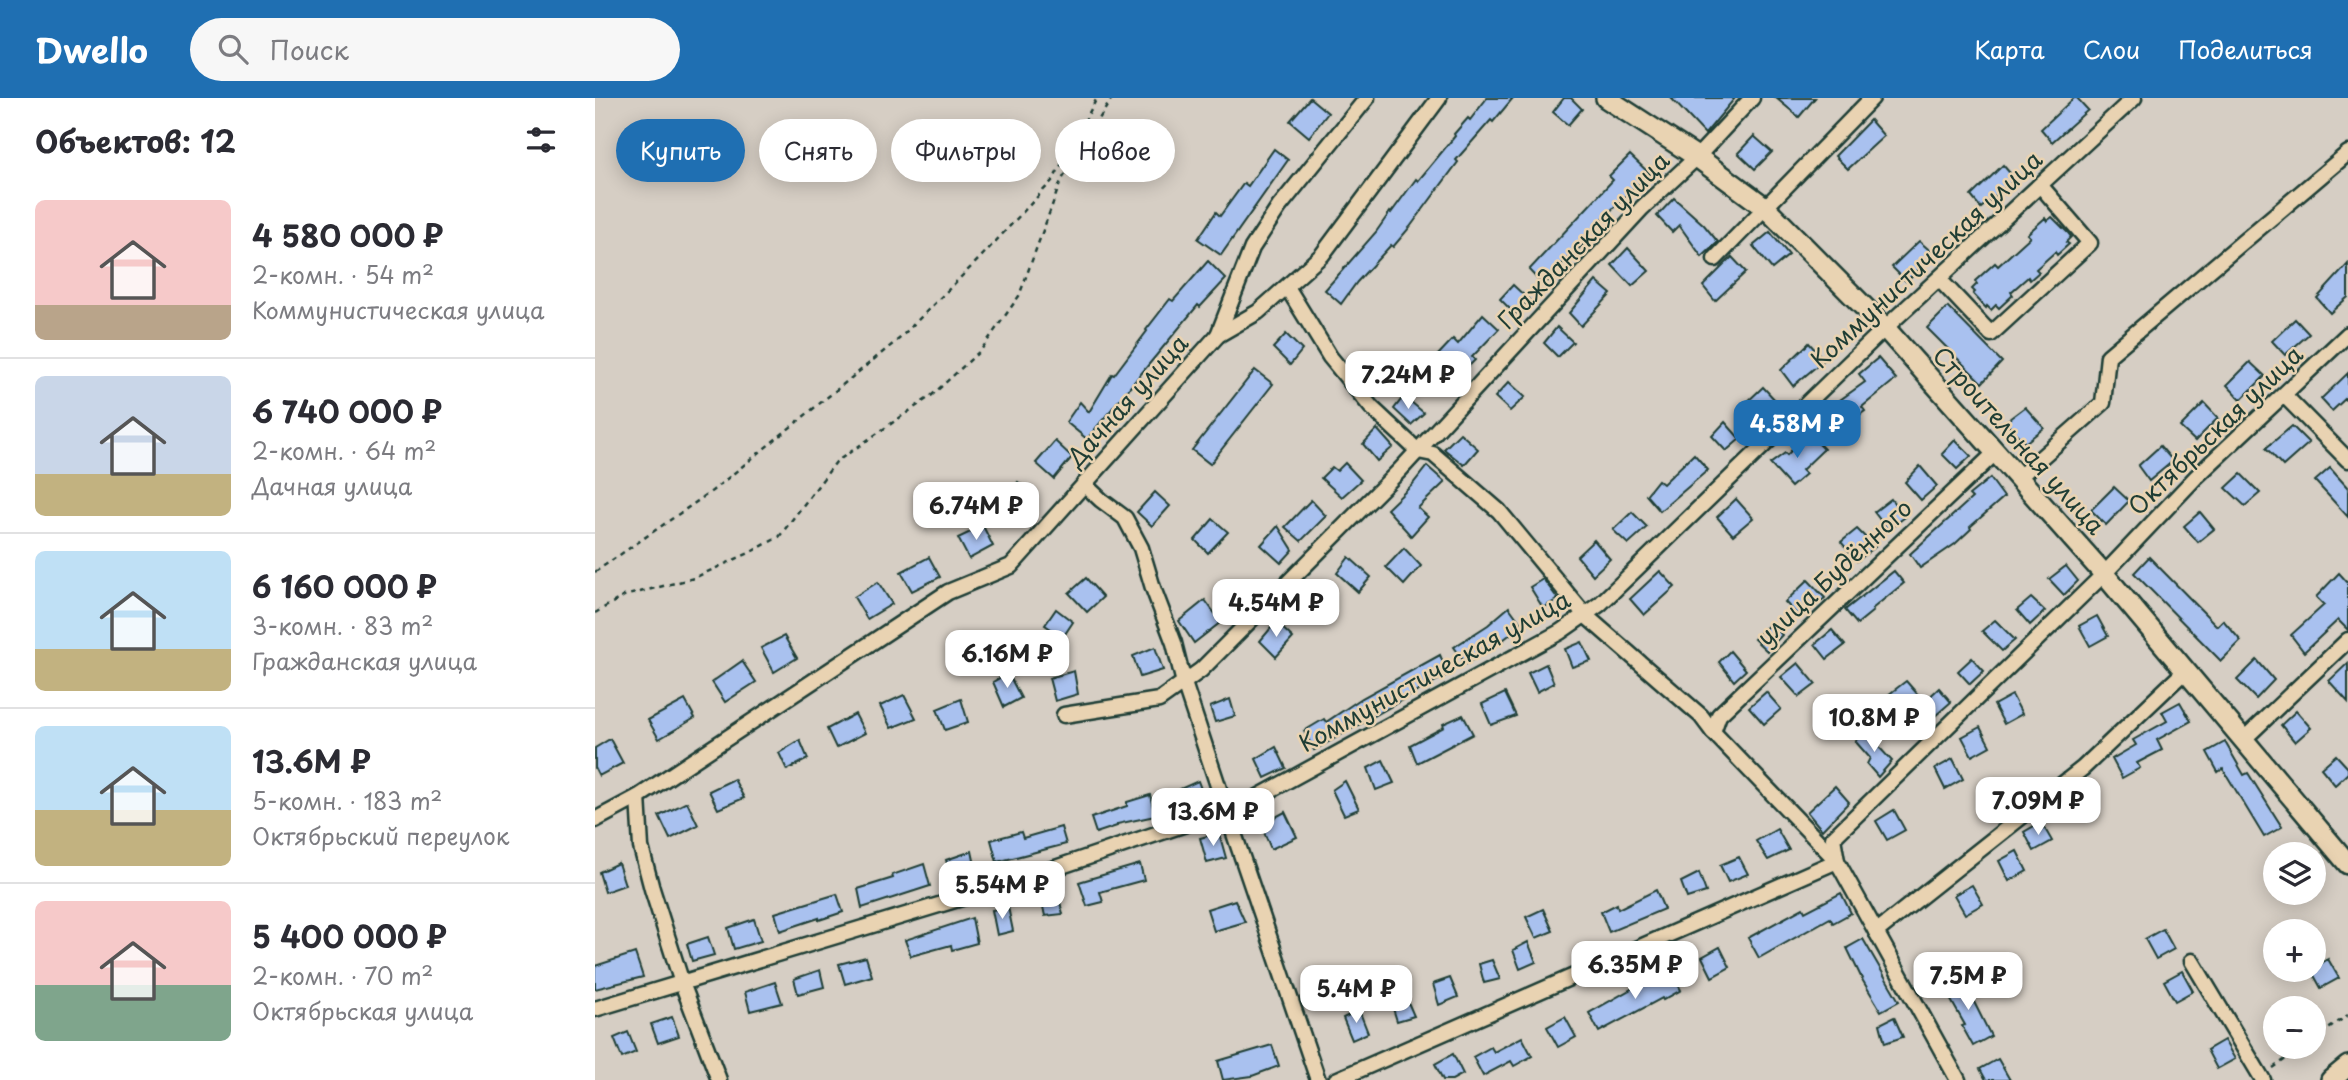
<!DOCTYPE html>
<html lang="ru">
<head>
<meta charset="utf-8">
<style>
	body { margin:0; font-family:"Playpen Sans",sans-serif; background:#f7f7f7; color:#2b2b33; height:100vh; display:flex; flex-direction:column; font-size:26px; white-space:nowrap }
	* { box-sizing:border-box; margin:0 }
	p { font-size:23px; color:#7c7c81 }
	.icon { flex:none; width:38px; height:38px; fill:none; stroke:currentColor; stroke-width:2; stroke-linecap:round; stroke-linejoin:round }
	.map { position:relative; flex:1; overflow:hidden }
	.side { display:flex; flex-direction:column; background:#fff; width:595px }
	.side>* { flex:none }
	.guide { position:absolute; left:21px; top:21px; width:665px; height:63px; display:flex; gap:14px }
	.buttons { position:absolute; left:1668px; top:744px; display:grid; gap:14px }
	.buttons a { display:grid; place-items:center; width:63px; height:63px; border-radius:50%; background:#fff; box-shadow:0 4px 18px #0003; font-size:35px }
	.price { position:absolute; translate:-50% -60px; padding:0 16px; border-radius:14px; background:#fff; color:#222; font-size:23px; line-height:46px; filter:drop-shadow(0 2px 4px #0008) }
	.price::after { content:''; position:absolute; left:50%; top:42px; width:21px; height:16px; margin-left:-10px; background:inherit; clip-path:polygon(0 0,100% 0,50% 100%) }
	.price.active { background:#1f6fb2; color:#fff }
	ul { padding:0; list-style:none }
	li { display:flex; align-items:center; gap:21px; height:175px; padding:0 35px }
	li+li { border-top:2px solid #e1e1e2 }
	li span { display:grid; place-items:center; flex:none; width:196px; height:140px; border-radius:10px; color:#555 }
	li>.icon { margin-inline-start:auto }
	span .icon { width:84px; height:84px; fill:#fffc; stroke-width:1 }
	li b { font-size:30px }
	h2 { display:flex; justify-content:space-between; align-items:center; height:84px; padding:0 35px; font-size:30px }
	.chip { padding:0 24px; border-radius:32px; background:#fff; box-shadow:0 4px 18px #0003; font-size:24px; line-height:63px }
	.chip.active { background:#1f6fb2; color:#fff }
	header { display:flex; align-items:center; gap:42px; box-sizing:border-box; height:98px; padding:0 35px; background:#1f6fb2; color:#fff }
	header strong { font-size:33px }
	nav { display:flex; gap:38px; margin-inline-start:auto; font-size:24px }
	.search { width:490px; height:63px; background:#f7f7f7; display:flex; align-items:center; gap:18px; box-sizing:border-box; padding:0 24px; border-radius:38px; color:#7c7c81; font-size:26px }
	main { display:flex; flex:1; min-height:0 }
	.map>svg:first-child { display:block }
	.building { fill:#a9c1ef; stroke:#1f3d34; stroke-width:2 }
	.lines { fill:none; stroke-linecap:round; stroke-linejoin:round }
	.minor-casing { stroke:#1f3d34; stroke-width:19 }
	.major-casing { stroke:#1f3d34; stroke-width:24 }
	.path { stroke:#1f3d34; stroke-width:2.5; stroke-dasharray:5 5; stroke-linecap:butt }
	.minor { stroke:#e9d3b2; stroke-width:14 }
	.major { stroke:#e9d3b2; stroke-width:19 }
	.labels { text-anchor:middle; stroke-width:5; stroke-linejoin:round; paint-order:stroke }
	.street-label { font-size:24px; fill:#1f3d34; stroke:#e9d3b2 }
</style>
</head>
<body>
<header>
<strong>Dwello</strong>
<div class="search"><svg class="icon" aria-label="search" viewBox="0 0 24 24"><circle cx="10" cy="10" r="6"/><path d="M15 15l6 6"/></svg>Поиск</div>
<nav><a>Карта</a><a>Слои</a><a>Поделиться</a></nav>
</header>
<main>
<section class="side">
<h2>Объектов: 12<svg class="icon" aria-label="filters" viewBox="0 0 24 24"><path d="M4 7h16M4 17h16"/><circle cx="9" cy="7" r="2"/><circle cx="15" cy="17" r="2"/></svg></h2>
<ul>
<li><span style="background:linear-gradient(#f6c9c9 75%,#b9a48a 0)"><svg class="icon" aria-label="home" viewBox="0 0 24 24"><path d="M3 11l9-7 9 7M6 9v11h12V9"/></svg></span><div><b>4 580 000 ₽</b><p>2-комн. · 54 m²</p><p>Коммунистическая улица</p></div></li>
<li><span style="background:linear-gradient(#c9d6e8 70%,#c2b280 0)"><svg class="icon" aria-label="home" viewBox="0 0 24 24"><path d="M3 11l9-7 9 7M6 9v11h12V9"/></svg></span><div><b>6 740 000 ₽</b><p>2-комн. · 64 m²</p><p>Дачная улица</p></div></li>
<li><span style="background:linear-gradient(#bfe0f5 70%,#c2b280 0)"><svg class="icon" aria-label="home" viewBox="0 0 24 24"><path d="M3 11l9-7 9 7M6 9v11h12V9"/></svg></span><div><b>6 160 000 ₽</b><p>3-комн. · 83 m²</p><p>Гражданская улица</p></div></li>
<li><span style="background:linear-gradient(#bfe0f5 60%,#c2b280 0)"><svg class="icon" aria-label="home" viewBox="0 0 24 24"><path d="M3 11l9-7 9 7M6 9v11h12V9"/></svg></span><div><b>13.6M ₽</b><p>5-комн. · 183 m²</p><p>Октябрьский переулок</p></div></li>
<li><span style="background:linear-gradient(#f6c9c9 60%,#7fa58c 0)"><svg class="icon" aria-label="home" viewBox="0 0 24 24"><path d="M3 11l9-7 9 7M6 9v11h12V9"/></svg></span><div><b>5 400 000 ₽</b><p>2-комн. · 70 m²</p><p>Октябрьская улица</p></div></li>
</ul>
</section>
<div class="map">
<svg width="1753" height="982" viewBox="0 0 1753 982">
	<rect width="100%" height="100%" fill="#d6cec4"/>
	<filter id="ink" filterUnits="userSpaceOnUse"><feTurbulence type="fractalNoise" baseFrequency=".0143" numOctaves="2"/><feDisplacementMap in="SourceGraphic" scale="14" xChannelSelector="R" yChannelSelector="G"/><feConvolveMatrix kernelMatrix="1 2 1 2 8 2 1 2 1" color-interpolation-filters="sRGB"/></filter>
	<g filter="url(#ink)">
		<g class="building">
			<polygon points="715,0 733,15 714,39 695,23"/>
			<polygon points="892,0 918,0 898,24 896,22 861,62 863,64 815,129 798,149 796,147 762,184 746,206 730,192 781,134 795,114 796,115 821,81 823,83 860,38 859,36 873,20 875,22"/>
			<polygon points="969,0 976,0 987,11 973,27 958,14"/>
			<polygon points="1076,0 1140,0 1110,36"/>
			<polygon points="1181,0 1220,0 1204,19"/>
			<polygon points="1479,0 1482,0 1493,12 1457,44 1446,31"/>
			<polygon points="1275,22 1289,38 1253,71 1240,58"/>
			<polygon points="1159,38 1177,54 1160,71 1143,55"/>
			<polygon points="679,51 693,62 626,157 603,141 621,114 625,118 649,85 653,88"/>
			<polygon points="1035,57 1055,76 1032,96 990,139 993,142 959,173 961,176 948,187 934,172 1018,82 1014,78"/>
			<polygon points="1408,67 1420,81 1386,110 1376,98"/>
			<polygon points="1079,100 1109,127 1123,144 1107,159 1084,127 1077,134 1062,118"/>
			<polygon points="1457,119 1473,135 1476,139 1471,144 1474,146 1462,157 1460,154 1441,171 1444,174 1435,182 1433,179 1416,194 1418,197 1404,210 1401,207 1396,212 1392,208 1391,210 1378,196 1380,194 1377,191 1382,186 1380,183 1400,165 1403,168 1435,139 1432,136 1450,120 1452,123"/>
			<polygon points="1175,134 1194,157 1177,171 1158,148"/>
			<polygon points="1324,143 1340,157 1311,183 1297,169"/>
			<polygon points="1033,150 1054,173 1037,188 1017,167"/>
			<polygon points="1137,159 1151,174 1120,203 1108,188"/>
			<polygon points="613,163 631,181 605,209 603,207 492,341 471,324 485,304 494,314 517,276 519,277 552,233 551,232 575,201 578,203"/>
			<polygon points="1753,166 1753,199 1735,215 1722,200"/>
			<polygon points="1001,183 1016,196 986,228 974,215"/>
			<polygon points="918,187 934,202 920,216 905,201"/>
			<polygon points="1353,209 1407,264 1387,285 1332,230"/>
			<polygon points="888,216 904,231 877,259 880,262 864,278 842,258 858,241 863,246"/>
			<polygon points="1700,221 1714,236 1690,257 1677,243"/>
			<polygon points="962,229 978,244 963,259 949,245"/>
			<polygon points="691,236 707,252 695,267 678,250"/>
			<polygon points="1214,245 1229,262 1198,288 1186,272"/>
			<polygon points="1283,260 1301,281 1267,309 1270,313 1252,326 1238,307 1270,284 1264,276"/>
			<polygon points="1655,264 1670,278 1646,302 1632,287"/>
			<polygon points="660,272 678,286 615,366 597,352"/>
			<polygon points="1753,275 1753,298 1737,313 1726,301"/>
			<polygon points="914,284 930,299 915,313 900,299"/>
			<polygon points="1168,289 1182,304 1163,321 1150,306"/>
			<polygon points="809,298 829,315 816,327 799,311"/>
			<polygon points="1609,305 1623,320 1600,343 1585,329"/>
			<polygon points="1430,309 1449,330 1430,345 1410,324"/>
			<polygon points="1130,324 1145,341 1131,353 1117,338"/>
			<polygon points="1697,328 1714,345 1688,368 1671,350"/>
			<polygon points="782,331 798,349 782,363 768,346"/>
			<polygon points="865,335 883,351 869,367 849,351"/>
			<polygon points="1213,335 1229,351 1207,372 1211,376 1196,389 1175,366 1190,355 1192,357"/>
			<polygon points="1360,342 1376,358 1362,371 1347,356"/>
			<polygon points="460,343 477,359 459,381 441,365"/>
			<polygon points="1565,348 1578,363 1554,383 1543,368"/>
			<polygon points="1099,356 1113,372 1065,413 1051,397 1063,382 1068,386"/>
			<polygon points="750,365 766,382 747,399 726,380 737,369 742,373"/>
			<polygon points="832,368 850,384 823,410 833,419 816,438 792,411 817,387"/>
			<polygon points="1325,368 1342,388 1326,402 1310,384"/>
			<polygon points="1735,370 1753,390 1753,419 1720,383"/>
			<polygon points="1646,376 1665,395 1650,408 1631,390"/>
			<polygon points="1395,380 1409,399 1375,429 1376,431 1360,446 1325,470 1315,456 1377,400 1374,397"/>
			<polygon points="423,384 441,398 425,418 407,405"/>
			<polygon points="1519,389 1534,403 1511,427 1496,412"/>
			<polygon points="560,394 575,408 557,428 542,414"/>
			<polygon points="1141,401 1158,420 1138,437 1122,419"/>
			<polygon points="1296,401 1310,419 1293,432 1279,414"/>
			<polygon points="716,402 731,418 706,443 690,429"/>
			<polygon points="1037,414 1052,429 1033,446 1018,432"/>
			<polygon points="1605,414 1619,431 1603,444 1589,428"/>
			<polygon points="618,421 633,434 613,455 600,442"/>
			<polygon points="388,428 398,448 374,461 363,440"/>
			<polygon points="683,428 698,452 686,465 666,447"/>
			<polygon points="1262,431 1280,449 1262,463 1246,444"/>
			<polygon points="999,442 1015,461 998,477 982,458"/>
			<polygon points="809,450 826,468 809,487 791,469"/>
			<polygon points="334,459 345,479 317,493 306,474"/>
			<polygon points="754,459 776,479 763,494 742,475"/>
			<polygon points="1554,459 1622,528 1628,522 1646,543 1626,563 1539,475"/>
			<polygon points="1471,468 1483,483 1469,497 1454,481"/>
			<polygon points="1065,473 1080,489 1049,517 1035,501"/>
			<polygon points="1299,473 1309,485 1277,511 1278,513 1262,526 1250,512"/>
			<polygon points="1744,475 1753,485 1753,532 1743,522 1709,554 1696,537 1729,507 1721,499"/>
			<polygon points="491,480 508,499 492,514 474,495"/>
			<polygon points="948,481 963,501 948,510 935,489"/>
			<polygon points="1213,482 1230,500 1205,520 1190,504"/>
			<polygon points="283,484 297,506 272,521 259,499"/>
			<polygon points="722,488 735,507 718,519 706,499"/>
			<polygon points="1436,500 1450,513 1435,527 1422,512"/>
			<polygon points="610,502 626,524 599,545 584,523"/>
			<polygon points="914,509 927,527 899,549 871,566 859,549 893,527"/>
			<polygon points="461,511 478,524 468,539 450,527"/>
			<polygon points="1502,518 1513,538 1495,548 1484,528"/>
			<polygon points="1400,522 1420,542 1407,553 1387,533"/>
			<polygon points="681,524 698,540 681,559 665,543"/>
			<polygon points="1176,525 1187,537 1172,553 1159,541"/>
			<polygon points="1237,532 1250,547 1232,561 1220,546"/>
			<polygon points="189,538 202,560 179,574 166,550"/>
			<polygon points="987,544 996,563 977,569 970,551"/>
			<polygon points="560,549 568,572 545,579 538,558"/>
			<polygon points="1135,553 1151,572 1139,583 1124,564"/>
			<polygon points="845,557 853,576 719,652 709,633 729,621 731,624 767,600"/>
			<polygon points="1377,560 1389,573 1375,586 1363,573"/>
			<polygon points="1662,562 1679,582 1661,601 1642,582"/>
			<polygon points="147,563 161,584 130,604 117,584"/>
			<polygon points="1203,565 1221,586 1204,599 1186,579"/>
			<polygon points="1753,565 1753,604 1734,583"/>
			<polygon points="951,566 959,585 942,594 933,575"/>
			<polygon points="479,573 483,596 460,603 454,580"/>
			<polygon points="413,575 426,600 409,609 398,584"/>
			<polygon points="1311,583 1325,599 1310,612 1293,597"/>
			<polygon points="1344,590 1356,604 1340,618 1328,605"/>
			<polygon points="1171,594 1186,611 1169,626 1154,609"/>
			<polygon points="910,595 921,618 896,627 887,606"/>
			<polygon points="309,597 321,620 296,630 285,608"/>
			<polygon points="1417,597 1427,616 1409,626 1399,607"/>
			<polygon points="366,601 373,624 350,632 342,611"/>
			<polygon points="635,601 640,618 620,624 615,609"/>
			<polygon points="90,602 100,620 64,641 53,622"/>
			<polygon points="1585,604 1596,623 1562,642 1567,652 1542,665 1545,670 1527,680 1517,661 1541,647 1538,642 1572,623 1567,614"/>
			<polygon points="1701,613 1716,630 1700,644 1686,627"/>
			<polygon points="260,616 270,635 241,650 232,631"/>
			<polygon points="868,617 878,636 822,665 815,647 849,629 848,626"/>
			<polygon points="1385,629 1395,648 1377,658 1367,639"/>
			<polygon points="1270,634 1297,663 1283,679 1272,666 1275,660 1260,643"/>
			<polygon points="15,641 28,665 4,678 0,670 0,650"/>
			<polygon points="205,642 213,661 192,672 184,655"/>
			<polygon points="1630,644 1649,677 1653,675 1687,729 1669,739 1628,671 1623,674 1612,654"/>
			<polygon points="681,649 691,670 670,680 661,661"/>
			<polygon points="1741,657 1753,670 1753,675 1740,687 1726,670"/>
			<polygon points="1358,661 1368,681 1350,691 1340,671"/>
			<polygon points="788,662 799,685 781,692 773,670"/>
			<polygon points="139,681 149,700 123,711 114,693"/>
			<polygon points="603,683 610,702 589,709 585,691"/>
			<polygon points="750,683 764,711 749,717 737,692"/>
			<polygon points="1240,688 1254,704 1227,732 1212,714"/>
			<polygon points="1488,692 1499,711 1481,721 1470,702"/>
			<polygon points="555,697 560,718 522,726 522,728 501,735 496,720 532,708 532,704"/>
			<polygon points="92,704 103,727 75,741 64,718"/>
			<polygon points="1299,712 1310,732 1292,742 1281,723"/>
			<polygon points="690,714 702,739 676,751 666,727"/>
			<polygon points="1446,724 1457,743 1439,753 1429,734"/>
			<polygon points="466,729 471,746 402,764 396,742 426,734 428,740"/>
			<polygon points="1182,731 1194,752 1173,762 1161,743"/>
			<polygon points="624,735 631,760 612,765 605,740"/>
			<polygon points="377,753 381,772 356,780 351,762"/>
			<polygon points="1422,753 1432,773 1414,783 1404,763"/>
			<polygon points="1144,759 1153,776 1133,784 1125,767"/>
			<polygon points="23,765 30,787 10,794 4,774"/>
			<polygon points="329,766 335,788 267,810 263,791 298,780 297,777"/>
			<polygon points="545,766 549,782 505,794 508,804 492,808 484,784"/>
			<polygon points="1104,775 1111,794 1092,800 1086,784"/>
			<polygon points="1377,787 1388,806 1370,816 1359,797"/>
			<polygon points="462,792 468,816 450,818 445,796"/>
			<polygon points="1061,792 1069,811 1014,834 1006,814 1022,806 1023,811"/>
			<polygon points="1246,795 1256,815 1238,825 1235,820 1164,860 1153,840 1208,810 1210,814"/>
			<polygon points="242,796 248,814 224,822 224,820 185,833 180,815"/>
			<polygon points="640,802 650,824 619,833 612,811"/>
			<polygon points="413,809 418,833 402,837 397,812"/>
			<polygon points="948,811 958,833 941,840 931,819"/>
			<polygon points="377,820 382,845 357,852 356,847 316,858 310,842"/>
			<polygon points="159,821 166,843 139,851 133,830"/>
			<polygon points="1568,831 1579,851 1561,861 1550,841"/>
			<polygon points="113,839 119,857 97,863 92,846"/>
			<polygon points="1268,841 1304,903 1286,913 1268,883 1252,850"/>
			<polygon points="933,844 941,864 925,871 918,852"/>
			<polygon points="1125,849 1135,869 1117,879 1107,859"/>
			<polygon points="40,855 48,879 0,891 0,868"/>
			<polygon points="271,859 277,878 250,886 244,866"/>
			<polygon points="1733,861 1744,880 1726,890 1716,872"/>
			<polygon points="897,862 905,881 889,885 884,866"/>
			<polygon points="225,872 229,889 203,896 199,881"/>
			<polygon points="1076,873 1086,892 1068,902 1067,900 1004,934 994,915 1047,885 1049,887"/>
			<polygon points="1587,873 1598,893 1580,903 1569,883"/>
			<polygon points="855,880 863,899 844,907 838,886"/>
			<polygon points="1367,880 1396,938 1378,948 1367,928 1370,927 1349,890"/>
			<polygon points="180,884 187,905 155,913 150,894"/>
			<polygon points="809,895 819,918 802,923 795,901"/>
			<polygon points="764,912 773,935 757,942 748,920"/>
			<polygon points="77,919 84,938 63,945 56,926"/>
			<polygon points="970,919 981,939 963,949 952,929"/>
			<polygon points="1299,919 1308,939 1290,945 1285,926"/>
			<polygon points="33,934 41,954 27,960 19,940"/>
			<polygon points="927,939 937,958 919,968 916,963 888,978 878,959 896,949 899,954"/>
			<polygon points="1629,942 1640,961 1622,971 1612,952"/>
			<polygon points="677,947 684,968 657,978 628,982 623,963"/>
			<polygon points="858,956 868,976 857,982 848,982 840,966"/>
			<polygon points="1403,961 1415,982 1391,982 1385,971"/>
		</g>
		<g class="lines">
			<g class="minor-casing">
				<g id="minor">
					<polyline points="1120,161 1277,0"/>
					<polyline points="1344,181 1396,236 1495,145 1445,87"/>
					<polyline points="692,189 735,259 776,309 823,353 838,356 904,413 990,517 1106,618 1118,634 1242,763 1363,982"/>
					<polyline points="623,237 657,150 684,109 772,0"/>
					<polyline points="1689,297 1753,362"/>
					<polyline points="1423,380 1508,305 1513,258 1753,55"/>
					<polyline points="489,386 506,402 530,420 546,450 558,490 579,545 589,585 631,712 723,982"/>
					<polyline points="469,617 564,602 606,572 805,372 1047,110 1102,59 1157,0"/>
					<polyline points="1118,634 1124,617 1401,354"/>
					<polyline points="1648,642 1753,542"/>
					<polyline points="43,699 46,749 57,791 87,885 124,982"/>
					<polyline points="0,722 43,699 353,494 416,468 623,237 663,214 727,157 844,0"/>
					<polyline points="1281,834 1488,670 1590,573"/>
					<polyline points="1597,863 1668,982"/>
					<polyline points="0,911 410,787 650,706 965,534 1005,506 1290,230 1539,0"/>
					<polyline points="741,982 1242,763 1238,740 1509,476 1601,379 1753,236"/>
				</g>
			</g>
			<g class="major-casing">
				<g id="major">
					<polyline points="1011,0 1102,59 1171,110 1290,230 1509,476 1753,766"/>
					<polyline points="1736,982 1753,968"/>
				</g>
			</g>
			<g class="path">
				<polyline points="0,474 117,393 304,241 385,160 458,82 502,0"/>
				<polyline points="0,515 29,498 99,480 154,455 184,439 241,364 336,298 386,252 424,198 466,83 517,0"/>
				<polyline points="1718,942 1753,917"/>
				<polyline points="1678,970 1709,948"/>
			</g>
			<use href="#minor" class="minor"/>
			<use href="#major" class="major"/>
		</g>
	</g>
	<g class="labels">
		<g class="street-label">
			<text transform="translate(989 143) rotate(-46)" y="8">Гражданская улица</text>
			<text transform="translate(1332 162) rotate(-43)" y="8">Коммунистическая улица</text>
			<text transform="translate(533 303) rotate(-48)" y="8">Дачная улица</text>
			<text transform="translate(1621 333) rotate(-44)" y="8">Октябрьская улица</text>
			<text transform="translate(1423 343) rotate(48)" y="8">Строительная улица</text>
			<text transform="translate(1240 475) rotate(-43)" y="8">улица Будённого</text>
			<text transform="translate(840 574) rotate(-29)" y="8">Коммунистическая улица</text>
		</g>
	</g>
</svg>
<div class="buttons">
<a><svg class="icon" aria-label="layers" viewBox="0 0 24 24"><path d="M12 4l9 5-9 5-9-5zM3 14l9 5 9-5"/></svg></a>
<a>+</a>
<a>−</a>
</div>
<b class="price" style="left:813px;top:313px">7.24M ₽</b>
<b class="price active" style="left:1202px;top:362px">4.58M ₽</b>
<b class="price" style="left:381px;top:444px">6.74M ₽</b>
<b class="price" style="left:681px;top:541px">4.54M ₽</b>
<b class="price" style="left:412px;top:592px">6.16M ₽</b>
<b class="price" style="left:1279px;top:656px">10.8M ₽</b>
<b class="price" style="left:1443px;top:739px">7.09M ₽</b>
<b class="price" style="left:618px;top:750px">13.6M ₽</b>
<b class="price" style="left:407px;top:823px">5.54M ₽</b>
<b class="price" style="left:1040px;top:903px">6.35M ₽</b>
<b class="price" style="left:1373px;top:914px">7.5M ₽</b>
<b class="price" style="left:761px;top:927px">5.4M ₽</b>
<div class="guide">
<a class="chip active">Купить</a>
<a class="chip">Снять</a>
<a class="chip">Фильтры</a>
<a class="chip">Новое</a>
</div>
</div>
</main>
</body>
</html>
